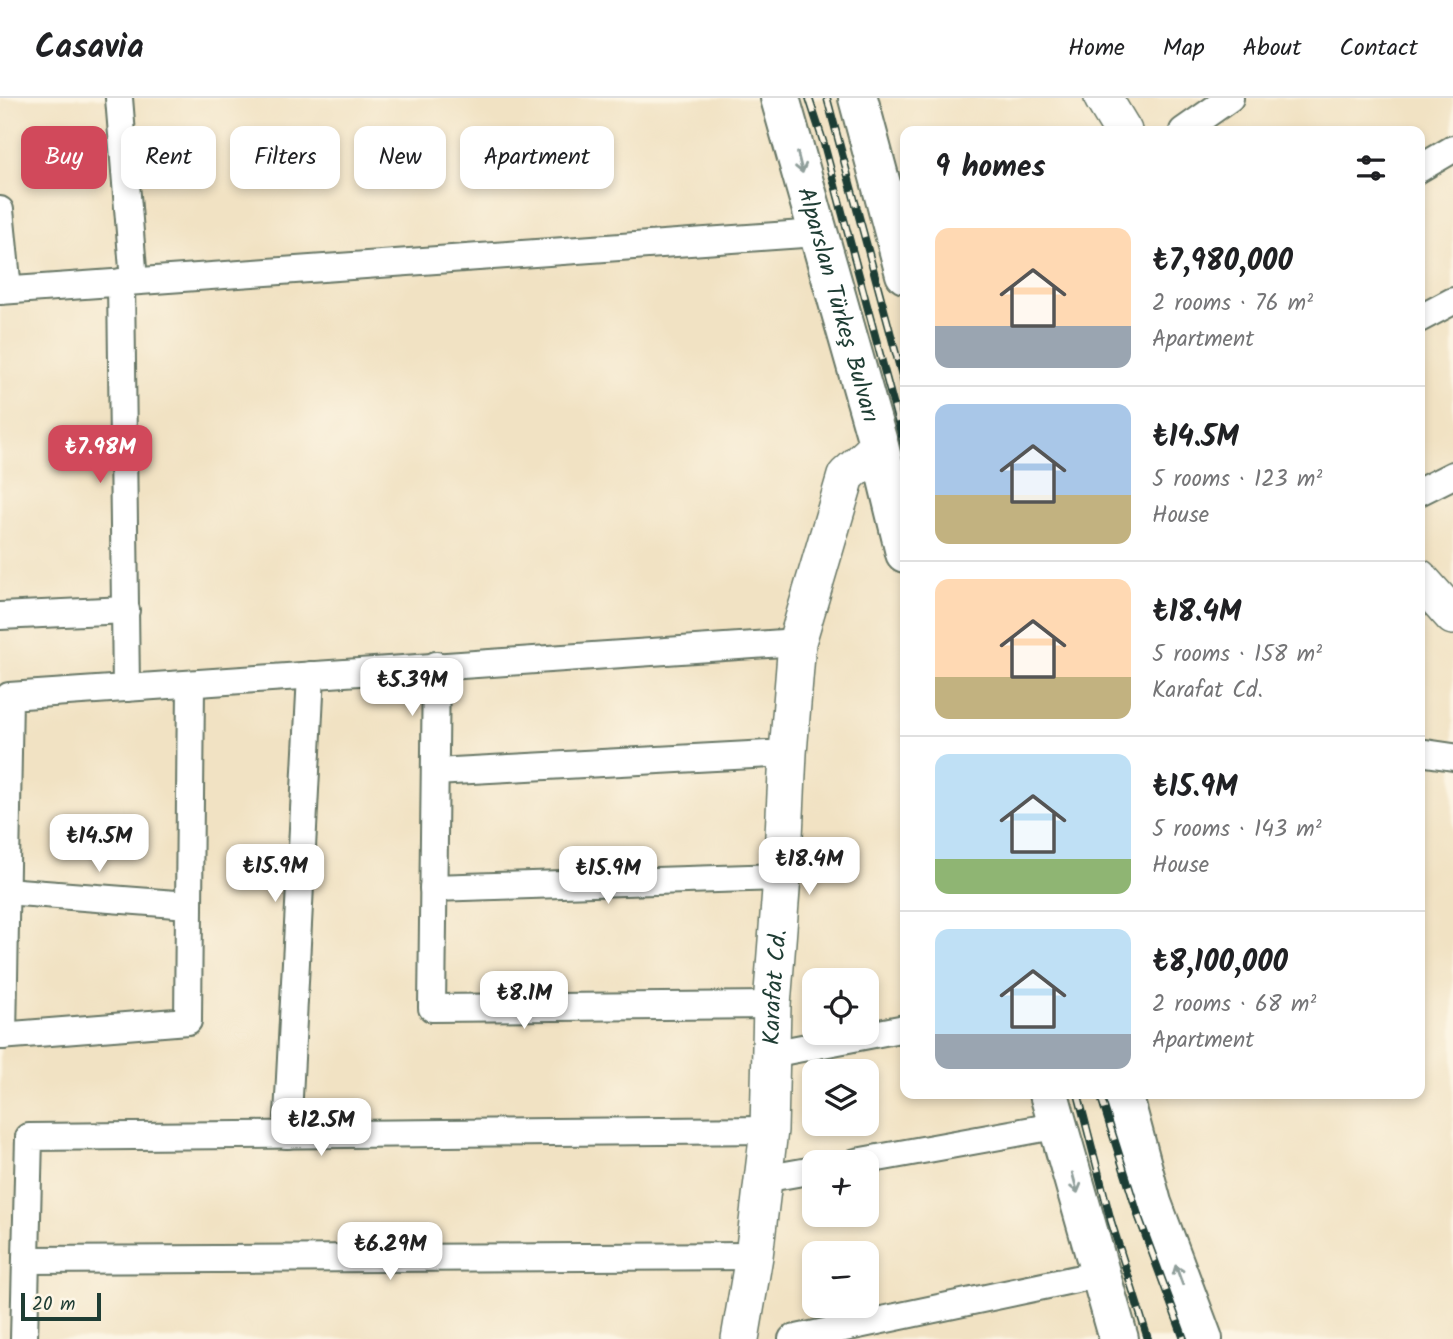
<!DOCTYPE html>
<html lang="en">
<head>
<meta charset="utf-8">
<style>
	body { margin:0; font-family:Kalam,sans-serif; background:#f2f2f2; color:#202124; height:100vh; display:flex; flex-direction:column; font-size:26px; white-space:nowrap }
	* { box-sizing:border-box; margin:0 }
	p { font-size:23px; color:#757577 }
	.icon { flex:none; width:38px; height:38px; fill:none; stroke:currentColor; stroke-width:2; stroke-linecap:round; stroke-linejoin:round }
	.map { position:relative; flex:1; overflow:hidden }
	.sheet { position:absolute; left:900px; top:28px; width:525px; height:973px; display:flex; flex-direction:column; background:#fff; border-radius:14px; box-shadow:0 4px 10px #0003 }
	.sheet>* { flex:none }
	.banner { position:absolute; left:21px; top:28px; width:665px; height:63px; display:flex; gap:14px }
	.tools { position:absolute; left:802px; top:870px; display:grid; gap:14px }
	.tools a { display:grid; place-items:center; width:77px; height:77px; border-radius:14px; background:#fff; box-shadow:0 4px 10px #0003; font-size:35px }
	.scale { position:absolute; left:21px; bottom:18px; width:80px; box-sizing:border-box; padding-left:7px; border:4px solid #1f3d34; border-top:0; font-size:19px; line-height:24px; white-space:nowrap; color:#1f3d34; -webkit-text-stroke:5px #fcf5e5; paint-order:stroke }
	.price { position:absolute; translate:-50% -60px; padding:0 16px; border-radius:14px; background:#fff; color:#222; font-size:23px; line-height:46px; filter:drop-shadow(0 2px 4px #0008) }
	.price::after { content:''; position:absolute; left:50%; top:42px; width:21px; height:16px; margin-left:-10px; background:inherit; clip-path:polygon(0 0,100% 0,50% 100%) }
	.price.current { background:#d1495b; color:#fff }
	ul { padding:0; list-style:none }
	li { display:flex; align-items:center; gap:21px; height:175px; padding:0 35px }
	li+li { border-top:2px solid #e0e0e0 }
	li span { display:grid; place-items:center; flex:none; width:196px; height:140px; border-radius:14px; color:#555 }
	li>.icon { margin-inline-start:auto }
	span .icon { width:84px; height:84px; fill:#fffc; stroke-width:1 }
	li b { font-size:30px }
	h2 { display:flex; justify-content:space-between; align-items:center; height:84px; padding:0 35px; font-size:30px }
	.chip { padding:0 24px; border-radius:14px; background:#fff; box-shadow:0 4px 10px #0003; font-size:24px; line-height:63px }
	.chip.current { background:#d1495b; color:#fff }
	header { display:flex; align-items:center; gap:42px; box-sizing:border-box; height:98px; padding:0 35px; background:#fff; border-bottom:2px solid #e0e0e0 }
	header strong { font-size:33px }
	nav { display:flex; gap:38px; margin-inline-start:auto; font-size:24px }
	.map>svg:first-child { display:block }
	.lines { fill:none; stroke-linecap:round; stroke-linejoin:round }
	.minor-casing { stroke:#687766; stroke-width:30 }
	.secondary-casing { stroke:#687766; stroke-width:40 }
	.primary-casing { stroke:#687766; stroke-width:42 }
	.minor { stroke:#fff; stroke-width:26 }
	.secondary { stroke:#fff; stroke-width:37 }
	.primary { stroke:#fff; stroke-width:38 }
	.rail-casing { stroke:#1f3d34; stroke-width:8 }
	.rail { stroke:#fcf5e5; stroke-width:5; stroke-dasharray:16; stroke-linecap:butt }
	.oneway { stroke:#8f9e9a }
	.labels { text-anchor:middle; stroke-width:6; stroke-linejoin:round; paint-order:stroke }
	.street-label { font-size:24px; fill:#1f3d34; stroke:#fcf5e5 }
</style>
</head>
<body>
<header>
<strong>Casavia</strong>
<nav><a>Home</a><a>Map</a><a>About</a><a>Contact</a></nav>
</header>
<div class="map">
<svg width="1453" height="1241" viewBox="0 0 1453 1241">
	<rect width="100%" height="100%" fill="#fcf5e5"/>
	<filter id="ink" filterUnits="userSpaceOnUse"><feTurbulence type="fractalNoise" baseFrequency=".0143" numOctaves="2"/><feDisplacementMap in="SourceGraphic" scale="14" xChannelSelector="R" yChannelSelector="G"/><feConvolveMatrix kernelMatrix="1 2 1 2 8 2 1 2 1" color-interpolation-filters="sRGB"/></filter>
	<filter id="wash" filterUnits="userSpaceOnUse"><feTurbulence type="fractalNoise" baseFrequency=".00686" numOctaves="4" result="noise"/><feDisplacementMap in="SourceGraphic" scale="28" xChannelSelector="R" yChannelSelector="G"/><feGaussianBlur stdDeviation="1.57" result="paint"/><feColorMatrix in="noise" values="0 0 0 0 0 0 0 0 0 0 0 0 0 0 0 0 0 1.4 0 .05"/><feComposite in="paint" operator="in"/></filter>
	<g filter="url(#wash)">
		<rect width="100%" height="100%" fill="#f1e2c3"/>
	</g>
	<g filter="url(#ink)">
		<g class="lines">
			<g class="minor-casing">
				<g id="minor">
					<polyline points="119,0 134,183"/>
					<polyline points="1183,33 1230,0"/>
					<polyline points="1419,71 1453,51"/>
					<polyline points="0,112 8,192"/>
					<polyline points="121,184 126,590"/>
					<polyline points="0,193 817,135"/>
					<polyline points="1419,221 1453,203"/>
					<polyline points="1419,394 1453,377"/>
					<polyline points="0,518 126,512"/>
					<polyline points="436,567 432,910 772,907"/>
					<polyline points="1419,654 1453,659"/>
					<polyline points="435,674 788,655"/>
					<polyline points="433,790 782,779"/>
					<polyline points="5,793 189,807"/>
					<polyline points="0,938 188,923 191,586"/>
					<polyline points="3,938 9,598 797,544"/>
					<polyline points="771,956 905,930"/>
					<polyline points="287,1037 311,577"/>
					<polyline points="856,1064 1060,1027"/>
					<polyline points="763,1081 814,1072"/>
					<polyline points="26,1162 754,1158"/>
					<polyline points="24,1241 29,1039 769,1032"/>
					<polyline points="792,1241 1100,1176"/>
				</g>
			</g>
			<g class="secondary-casing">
				<g id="secondary">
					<polyline points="1103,0 1123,33"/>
					<polyline points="1419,480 1453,518"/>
					<path id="s1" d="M 740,1241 L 754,1158 L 769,1032 L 772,907 L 782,779 L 788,655 L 797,544 L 846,378 L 879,348"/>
				</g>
			</g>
			<g class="primary-casing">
				<g id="primary">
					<path id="s2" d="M 780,0 L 879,348 L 905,455"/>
					<polyline points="858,0 905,176"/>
					<polyline points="1049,996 1119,1241"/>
					<polyline points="1123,996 1152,1105 1203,1241"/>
				</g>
			</g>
			<use href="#minor" class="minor"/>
			<use href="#secondary" class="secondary"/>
			<use href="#primary" class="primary"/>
			<g class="rail-casing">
				<g id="rail">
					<polyline points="809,0 824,46 905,350"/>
					<polyline points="827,0 905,289"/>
					<polyline points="1078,996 1111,1123 1148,1241"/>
					<polyline points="1100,996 1138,1117 1184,1241"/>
				</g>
			</g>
			<use href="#rail" class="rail"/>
		</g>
		<defs><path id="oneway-shaft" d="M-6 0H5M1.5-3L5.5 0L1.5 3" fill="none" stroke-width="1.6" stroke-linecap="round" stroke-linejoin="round" transform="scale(1.75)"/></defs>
		<g class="oneway">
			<use href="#oneway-shaft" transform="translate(800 65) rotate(76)"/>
			<use href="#oneway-shaft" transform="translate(1075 1085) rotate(75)"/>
			<use href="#oneway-shaft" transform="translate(1179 1177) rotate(-110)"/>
		</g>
	</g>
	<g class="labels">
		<g class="street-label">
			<text dy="8" stroke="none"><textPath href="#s2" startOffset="215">Alparslan Türkeş Bulvarı</textPath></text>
			<text dy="8" stroke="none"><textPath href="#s1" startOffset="354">Karafat Cd.</textPath></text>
		</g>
	</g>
</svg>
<div class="tools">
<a><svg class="icon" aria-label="locate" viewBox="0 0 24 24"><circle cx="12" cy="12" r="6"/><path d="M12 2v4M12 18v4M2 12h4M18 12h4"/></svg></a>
<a><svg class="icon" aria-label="layers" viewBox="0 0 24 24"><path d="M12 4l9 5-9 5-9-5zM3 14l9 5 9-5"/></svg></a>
<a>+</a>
<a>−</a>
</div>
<div class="scale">20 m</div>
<b class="price current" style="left:100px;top:387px">₺7.98M</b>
<b class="price" style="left:412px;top:620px">₺5.39M</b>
<b class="price" style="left:99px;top:776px">₺14.5M</b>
<b class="price" style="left:809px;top:799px">₺18.4M</b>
<b class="price" style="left:275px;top:806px">₺15.9M</b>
<b class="price" style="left:608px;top:808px">₺15.9M</b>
<b class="price" style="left:524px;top:933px">₺8.1M</b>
<b class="price" style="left:321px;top:1060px">₺12.5M</b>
<b class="price" style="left:390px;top:1184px">₺6.29M</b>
<div class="banner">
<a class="chip current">Buy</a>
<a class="chip">Rent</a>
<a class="chip">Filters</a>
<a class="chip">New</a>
<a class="chip">Apartment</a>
</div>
<section class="sheet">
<h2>9 homes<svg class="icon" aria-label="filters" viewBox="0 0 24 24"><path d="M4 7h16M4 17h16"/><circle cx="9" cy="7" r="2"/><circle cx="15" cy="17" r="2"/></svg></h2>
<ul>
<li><span style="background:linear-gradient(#ffd9b3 70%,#9aa5b1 0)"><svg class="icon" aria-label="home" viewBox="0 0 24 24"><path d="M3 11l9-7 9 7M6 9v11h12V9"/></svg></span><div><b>₺7,980,000</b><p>2 rooms · 76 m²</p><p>Apartment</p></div></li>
<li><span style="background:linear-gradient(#a9c7e8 65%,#c2b280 0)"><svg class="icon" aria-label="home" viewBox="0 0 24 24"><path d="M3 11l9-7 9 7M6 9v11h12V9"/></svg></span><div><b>₺14.5M</b><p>5 rooms · 123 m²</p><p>House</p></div></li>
<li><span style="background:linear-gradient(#ffd9b3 70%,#c2b280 0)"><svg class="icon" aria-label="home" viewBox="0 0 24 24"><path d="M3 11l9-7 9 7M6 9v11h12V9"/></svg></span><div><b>₺18.4M</b><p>5 rooms · 158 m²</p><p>Karafat Cd.</p></div></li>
<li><span style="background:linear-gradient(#bfe0f5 75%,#8fb573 0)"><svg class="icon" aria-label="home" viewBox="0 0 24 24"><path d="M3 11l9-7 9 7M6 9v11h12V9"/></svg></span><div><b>₺15.9M</b><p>5 rooms · 143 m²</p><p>House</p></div></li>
<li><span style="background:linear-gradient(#bfe0f5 75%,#9aa5b1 0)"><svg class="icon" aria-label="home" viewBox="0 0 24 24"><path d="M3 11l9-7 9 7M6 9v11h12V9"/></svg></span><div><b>₺8,100,000</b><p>2 rooms · 68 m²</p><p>Apartment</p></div></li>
</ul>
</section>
</div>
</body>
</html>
